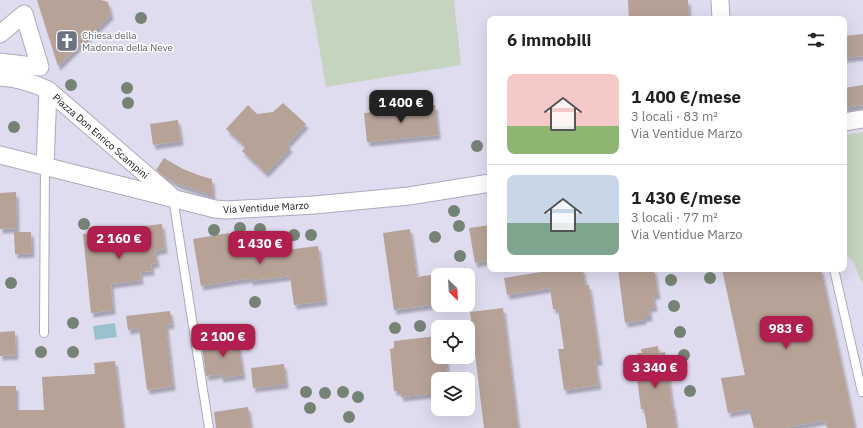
<!DOCTYPE html>
<html lang="it">
<head>
<meta charset="utf-8">
<style>
	body { margin:0; font-family:"IBM Plex Sans",sans-serif; background:#f6f6f6; color:#202124; height:100vh; display:flex; flex-direction:column; font-size:15px; white-space:nowrap }
	* { box-sizing:border-box; margin:0 }
	p { font-size:13px; color:#757577 }
	.icon { flex:none; width:22px; height:22px; fill:none; stroke:currentColor; stroke-width:2; stroke-linecap:round; stroke-linejoin:round }
	.map { position:relative; flex:1; overflow:hidden }
	.sheet { position:absolute; left:487px; top:16px; width:360px; height:256px; display:flex; flex-direction:column; background:#fff; border-radius:8px; box-shadow:0 4px 16px #0002 }
	.sheet>* { flex:none }
	.needle { width:26px; rotate:155deg }
	.controls { position:absolute; left:431px; top:268px; display:grid; gap:8px }
	.controls a { display:grid; place-items:center; width:44px; height:44px; border-radius:8px; background:#fff; box-shadow:0 4px 16px #0002; font-size:20px }
	.price { position:absolute; translate:-50% -34px; padding:0 9px; border-radius:8px; background:#b01f4d; color:#fff; font-size:13px; line-height:26px; filter:drop-shadow(0 1px 2px #0008) }
	.price::after { content:''; position:absolute; left:50%; top:24px; width:12px; height:9px; margin-left:-6px; background:inherit; clip-path:polygon(0 0,100% 0,50% 100%) }
	.price.current { background:#222; color:#fff }
	ul { padding:0; list-style:none }
	li { display:flex; align-items:center; gap:12px; height:100px; padding:0 20px }
	li+li { border-top:1px solid #e0e0e0 }
	li span { display:grid; place-items:center; flex:none; width:112px; height:80px; border-radius:8px; color:#555 }
	li>.icon { margin-inline-start:auto }
	span .icon { width:48px; height:48px; fill:#fffc; stroke-width:1 }
	li b { font-size:17px }
	h2 { display:flex; justify-content:space-between; align-items:center; height:48px; padding:0 20px; font-size:17px }
	.map>svg:first-child { display:block }
	.green { fill:#c5d4bf }
	.water { fill:#99c2cd }
	.building { fill:#b6a297; filter:url(#shadow) }
	.lines { fill:none; stroke-linecap:round; stroke-linejoin:round }
	.lane-casing { stroke:#ada9bd; stroke-width:10 }
	.street-casing { stroke:#ada9bd; stroke-width:19 }
	.lane { stroke:#fff; stroke-width:8 }
	.street { stroke:#fff; stroke-width:17 }
	.tree { fill:#758374 }
	.labels { text-anchor:middle; stroke-width:3; stroke-linejoin:round; paint-order:stroke }
	.worship-label { font-size:10px; fill:#5b616d; stroke:#fff; text-anchor:start }
	.street-label { font-size:10px; fill:#141219; stroke:#fff }
</style>
</head>
<body>
<div class="map">
<svg width="863" height="428" viewBox="0 0 863 428">
	<defs>
		<filter id="shadow"><feDropShadow dx="2.5" dy="4.5" stdDeviation="1" flood-color="#0004"/></filter>
	</defs>
	<rect width="100%" height="100%" fill="#e0dcf0"/>
	<g class="green">
		<polygon points="311,0 454,0 461,65 326,87"/>
		<polygon points="863,132 863,284 852,260 844,253 844,135"/>
	</g>
	<polygon class="water" points="115,323 117,337 95,340 93,326"/>
	<g class="building">
		<polygon points="37,0 101,0 108,2 111,15 58,66"/>
		<polygon points="628,0 688,0 689,19 629,19"/>
		<polygon points="863,34 863,56 844,58 844,36"/>
		<polygon points="863,85 863,105 844,108 844,88"/>
		<polygon points="283,103 306,124 287,144 290,148 266,173 242,151 246,147 226,129 248,105 257,114 273,112"/>
		<polygon points="435,105 438,135 367,142 364,113"/>
		<polygon points="178,120 181,141 153,145 150,124"/>
		<polygon points="164,158 183,169 201,176 212,179 213,196 178,184 164,176 156,170"/>
		<polygon points="16,192 17,228 0,229 0,193"/>
		<polygon points="162,224 165,249 155,251 157,263 151,264 152,271 140,272 141,280 111,284 113,310 91,313 83,234 129,230 128,228"/>
		<polygon points="490,225 490,260 475,263 469,228"/>
		<polygon points="410,229 417,277 437,274 438,282 438,304 394,310 383,233"/>
		<polygon points="14,232 31,232 32,253 15,254"/>
		<polygon points="229,233 230,241 268,236 270,252 318,246 325,301 294,305 290,276 250,281 250,278 201,286 193,239"/>
		<polygon points="547,269 583,269 585,285 589,285 600,361 595,361 599,385 564,390 558,349 564,349 558,309 553,309 550,288 507,295 504,278 547,271"/>
		<polygon points="618,269 654,269 658,295 653,295 655,307 649,308 650,317 644,317 644,320 625,323"/>
		<polygon points="722,269 821,269 855,428 827,428 825,420 785,428 754,428 749,409 728,413 721,378 745,375"/>
		<polygon points="503,308 518,428 484,428 470,312"/>
		<polygon points="170,311 172,324 166,325 173,386 147,390 139,328 128,330 126,316"/>
		<polygon points="15,331 16,355 0,356 0,332"/>
		<polygon points="237,335 243,375 221,378 220,374 206,376 202,345 214,343 214,339"/>
		<polygon points="437,336 438,357 446,357 448,379 438,379 438,393 401,397 400,391 394,391 390,349 394,348 394,341"/>
		<polygon points="658,346 659,353 665,352 672,405 673,405 676,428 647,428 644,409 641,409 636,370 637,370 635,360 638,360 637,353 642,353 641,349"/>
		<polygon points="115,361 123,428 0,428 0,386 16,386 16,410 44,410 42,377 95,374 94,363"/>
		<polygon points="284,364 286,384 253,388 251,368"/>
		<polygon points="248,407 251,428 216,428 214,412"/>
	</g>
	<g class="lines">
		<g class="lane-casing">
			<g id="lane">
				<polyline points="173,198 209,428"/>
				<polyline points="834,269 862,392"/>
				<polyline points="44,333 45,166"/>
			</g>
		</g>
		<g class="street-casing">
			<g id="street">
				<polyline points="720,0 721,19"/>
				<polyline points="0,34 24,14 40,67 0,62"/>
				<path d="M 0,77 C 17,78 33,83 48,90 L 170,195"/>
				<polyline points="844,122 863,119"/>
				<polyline points="0,155 215,209 226,210 314,205 409,196 490,183"/>
				<polyline points="45,166 48,90"/>
			</g>
		</g>
		<use href="#lane" class="lane"/>
		<use href="#street" class="street"/>
	</g>
	<g class="tree">
		<circle cx="141" cy="18" r="6"/>
		<circle cx="71" cy="85" r="6"/>
		<circle cx="127" cy="88" r="6"/>
		<circle cx="128" cy="103" r="6"/>
		<circle cx="14" cy="127" r="6"/>
		<circle cx="477" cy="146" r="6"/>
		<circle cx="454" cy="211" r="6"/>
		<circle cx="84" cy="224" r="6"/>
		<circle cx="459" cy="226" r="6"/>
		<circle cx="240" cy="228" r="6"/>
		<circle cx="260" cy="229" r="6"/>
		<circle cx="214" cy="230" r="6"/>
		<circle cx="294" cy="235" r="6"/>
		<circle cx="311" cy="235" r="6"/>
		<circle cx="435" cy="237" r="6"/>
		<circle cx="460" cy="256" r="6"/>
		<circle cx="710" cy="278" r="6"/>
		<circle cx="671" cy="280" r="6"/>
		<circle cx="11" cy="283" r="6"/>
		<circle cx="255" cy="302" r="6"/>
		<circle cx="674" cy="306" r="6"/>
		<circle cx="73" cy="323" r="6"/>
		<circle cx="420" cy="326" r="6"/>
		<circle cx="395" cy="328" r="6"/>
		<circle cx="680" cy="332" r="6"/>
		<circle cx="41" cy="352" r="6"/>
		<circle cx="73" cy="352" r="6"/>
		<circle cx="684" cy="355" r="6"/>
		<circle cx="690" cy="391" r="6"/>
		<circle cx="306" cy="392" r="6"/>
		<circle cx="343" cy="392" r="6"/>
		<circle cx="325" cy="393" r="6"/>
		<circle cx="358" cy="397" r="6"/>
		<circle cx="310" cy="408" r="6"/>
		<circle cx="349" cy="417" r="6"/>
	</g>
	<defs>
		<g id="church-square" transform="scale(1.15)"><rect x="-9" y="-9" width="18" height="18" rx="4" fill="#6b7280" stroke="#fff"/><path d="M-1.2-6h2.4v3.5h3.3v2.4h-3.3V6h-2.4V-.1h-3.3v-2.4h3.3Z" fill="#fff"/></g>
	</defs>
	<g fill-rule="evenodd">
		<use href="#church-square" x="67" y="41"/>
	</g>
	<g class="labels">
		<g class="worship-label">
			<text x="82" y="39">Chiesa della<tspan x="82" dy="12">Madonna della Neve</tspan></text>
		</g>
		<g class="street-label">
			<text transform="translate(101 136) rotate(41)" y="4">Piazza Don Enrico Scampini</text>
			<text transform="translate(266 207) rotate(-3)" y="4">Via Ventidue Marzo</text>
		</g>
	</g>
</svg>
<div class="controls">
<a><svg class="needle" viewBox="-14 -14 28 28"><path d="M0-13l5 13h-10z" fill="#e53935"/><path d="M0 13l5-13h-10z" fill="#757577"/></svg></a>
<a><svg class="icon" aria-label="locate" viewBox="0 0 24 24"><circle cx="12" cy="12" r="6"/><path d="M12 2v4M12 18v4M2 12h4M18 12h4"/></svg></a>
<a><svg class="icon" aria-label="layers" viewBox="0 0 24 24"><path d="M12 4l9 5-9 5-9-5zM3 14l9 5 9-5"/></svg></a>
</div>
<b class="price current" style="left:401px;top:124px">1 400 €</b>
<b class="price" style="left:119px;top:260px">2 160 €</b>
<b class="price" style="left:260px;top:265px">1 430 €</b>
<b class="price" style="left:786px;top:350px">983 €</b>
<b class="price" style="left:223px;top:358px">2 100 €</b>
<b class="price" style="left:655px;top:389px">3 340 €</b>
<section class="sheet">
<h2>6 immobili<svg class="icon" aria-label="filters" viewBox="0 0 24 24"><path d="M4 7h16M4 17h16"/><circle cx="9" cy="7" r="2"/><circle cx="15" cy="17" r="2"/></svg></h2>
<ul>
<li><span style="background:linear-gradient(#f6c9c9 65%,#8fb573 0)"><svg class="icon" aria-label="home" viewBox="0 0 24 24"><path d="M3 11l9-7 9 7M6 9v11h12V9"/></svg></span><div><b>1 400 €/mese</b><p>3 locali · 83 m²</p><p>Via Ventidue Marzo</p></div></li>
<li><span style="background:linear-gradient(#c9d6e8 60%,#7fa58c 0)"><svg class="icon" aria-label="home" viewBox="0 0 24 24"><path d="M3 11l9-7 9 7M6 9v11h12V9"/></svg></span><div><b>1 430 €/mese</b><p>3 locali · 77 m²</p><p>Via Ventidue Marzo</p></div></li>
</ul>
</section>
</div>
</body>
</html>
